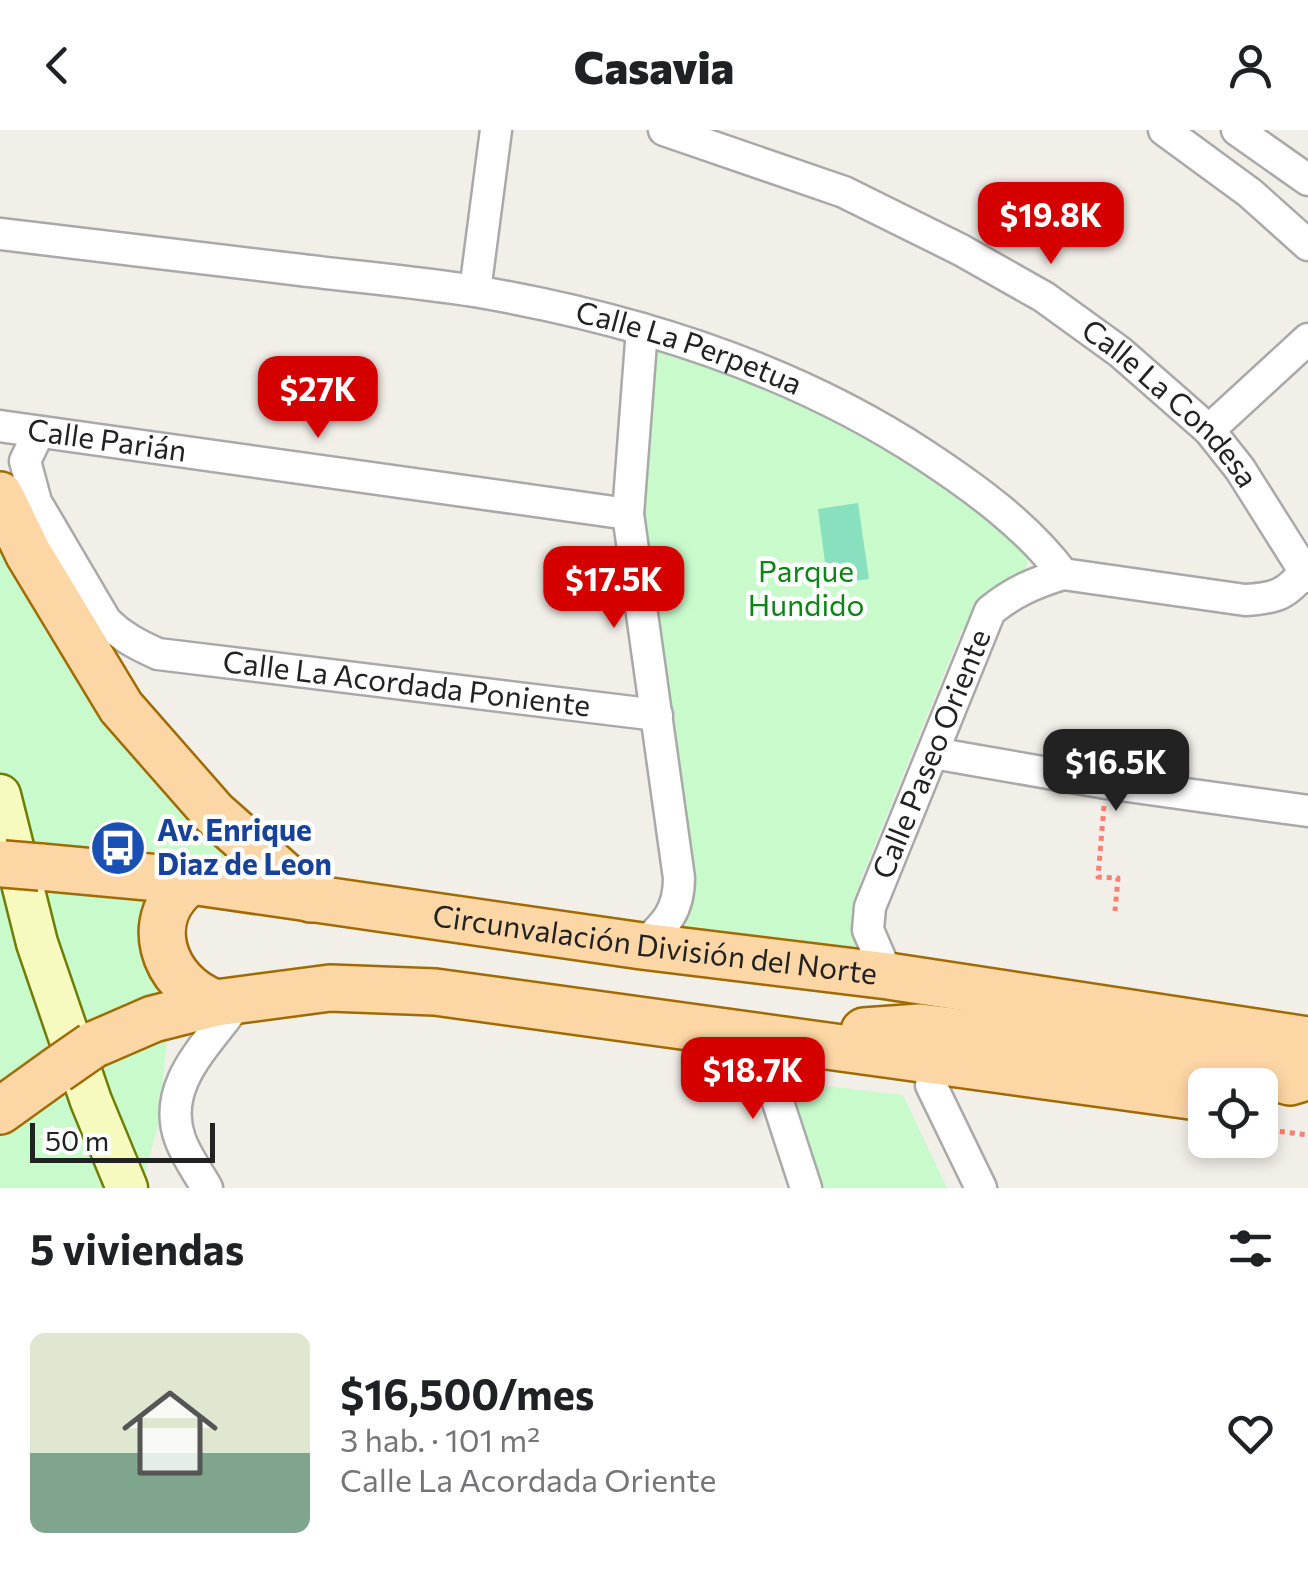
<!DOCTYPE html>
<html lang="es">
<head>
<meta charset="utf-8">
<style>
	body { margin:0; font-family:Commissioner,sans-serif; background:#f2f2f2; color:#202124; height:100vh; display:flex; flex-direction:column; font-size:38px; white-space:nowrap }
	* { box-sizing:border-box; margin:0 }
	p { font-size:32px; color:#757577 }
	.icon { flex:none; width:55px; height:55px; fill:none; stroke:currentColor; stroke-width:2; stroke-linecap:round; stroke-linejoin:round }
	.map { position:relative; height:1058px; overflow:hidden }
	.panel { display:flex; flex-direction:column; background:#fff; flex:1 }
	.panel>* { flex:none }
	.fabs { position:absolute; left:1188px; top:938px; display:grid; gap:20px }
	.fabs a { display:grid; place-items:center; width:90px; height:90px; border-radius:15px; background:#fff; box-shadow:0 5px 15px #0003; font-size:50px }
	.scale { position:absolute; left:30px; bottom:25px; width:185px; box-sizing:border-box; padding-left:10px; border:5px solid #222; border-top:0; font-size:28px; line-height:35px; white-space:nowrap; color:#222; -webkit-text-stroke:8px #fff; paint-order:stroke }
	.price { position:absolute; translate:-50% -85px; padding:0 22px; border-radius:20px; background:#d40000; color:#fff; font-size:32px; line-height:65px; filter:drop-shadow(0 2px 5px #0008) }
	.price::after { content:''; position:absolute; left:50%; top:60px; width:30px; height:22px; margin-left:-15px; background:inherit; clip-path:polygon(0 0,100% 0,50% 100%) }
	.price.selected { background:#222; color:#fff }
	ul { padding:0; list-style:none }
	li { display:flex; align-items:center; gap:30px; height:250px; padding:0 30px }
	li+li { border-top:2px solid #e0e0e0 }
	li span { display:grid; place-items:center; flex:none; width:280px; height:200px; border-radius:15px; color:#555 }
	li>.icon { margin-inline-start:auto }
	span .icon { width:120px; height:120px; fill:#fffc; stroke-width:1 }
	li b { font-size:42px }
	h2 { display:flex; justify-content:space-between; align-items:center; height:120px; padding:0 30px; font-size:42px }
	header { display:flex; justify-content:space-between; align-items:center; height:130px; padding:0 30px; background:#fff; font-size:45px; font-weight:800 }
	.map>svg:first-child { display:block }
	.park { fill:#c8facc }
	.pitch { fill:#88e0be }
	.lines { fill:none; stroke-linecap:round; stroke-linejoin:round }
	.street-casing { stroke:#a9a9a9; stroke-width:35 }
	.secondary-casing { stroke:#707d05; stroke-width:45 }
	.primary-casing { stroke:#a06b00; stroke-width:50 }
	.path { stroke:#fa8072; stroke-width:5; stroke-dasharray:5 5; stroke-linecap:butt }
	.street { stroke:#fff; stroke-width:30 }
	.secondary { stroke:#f7fabf; stroke-width:40 }
	.primary { stroke:#fcd6a4; stroke-width:45 }
	.primary-bridge-casing { stroke:#a06b00; stroke-width:50; stroke-linecap:butt }
	.primary-bridge { stroke:#fcd6a4; stroke-width:45 }
	.labels { text-anchor:middle; stroke-width:9; stroke-linejoin:round; paint-order:stroke }
	.street-label { font-size:30px; fill:#222; stroke:#fff }
	.park-label { font-size:30px; fill:#0c8416; stroke:#fff }
	.transit-label { font-size:30px; font-weight:bold; fill:#164399; stroke:#fff; text-anchor:start }
</style>
</head>
<body>
<header><svg class="icon" aria-label="back" viewBox="0 0 24 24"><path d="M15 5l-7 7 7 7"/></svg>Casavia<svg class="icon" aria-label="person" viewBox="0 0 24 24"><circle cx="12" cy="8" r="4"/><path d="M4 21q1-7 8-7t8 7"/></svg></header>
<div class="map">
<svg width="1308" height="1058" viewBox="0 0 1308 1058">
	<rect width="100%" height="100%" fill="#f2efe9"/>
	<g class="park">
		<polygon points="657,211 840,290 972,371 1029,424 1026,438 998,460 961,502 861,749 852,793 859,819 849,826 764,807 706,800 703,807 681,801 689,767 636,374 650,214"/>
		<polygon points="0,380 257,735 198,739 168,857 167,911 158,996 141,1058 0,1058"/>
		<polygon points="782,951 903,965 947,1058 818,1058"/>
	</g>
	<polygon class="pitch" points="858,373 869,449 828,455 818,379"/>
	<g class="lines">
		<g class="street-casing">
			<g id="street">
				<path id="s1" d="M 664,0 L 844,62 L 961,120 L 1044,167 L 1120,222 L 1209,300 L 1240,339 L 1308,447"/>
				<polyline points="1164,0 1250,63 1308,115"/>
				<polyline points="1237,0 1308,50"/>
				<path id="s2" d="M 0,104 C 100,116 201,128 301,140 C 358,147 417,152 474,161 C 633,188 791,237 926,326 C 976,359 1027,396 1063,444 L 1245,470 C 1276,468 1286,465 1305,441"/>
				<polyline points="475,161 496,0"/>
				<path d="M 642,199 L 628,384 L 679,748 C 679,781 666,794 642,816"/>
				<path id="s3" d="M 0,296 L 628,384"/>
				<polyline points="1209,300 1308,209"/>
				<path id="s4" d="M 39,302 L 25,331 L 36,372 L 106,491 C 122,507 138,515 158,524 L 657,585"/>
				<polyline points="933,623 1106,653 1308,681"/>
				<path id="s5" d="M 888,846 L 868,800 L 870,777 L 990,481 C 1013,462 1034,453 1063,444"/>
				<polyline points="757,908 806,1058"/>
				<polyline points="935,931 931,955 981,1058"/>
				<path d="M 207,1058 C 198,1042 186,1026 180,1009 C 160,953 211,912 239,870"/>
			</g>
		</g>
		<g class="secondary-casing">
			<polyline id="secondary" points="0,665 37,813 91,971 127,1058"/>
		</g>
		<g class="primary-casing">
			<g id="primary">
				<polyline points="0,365 28,423 121,577 214,683 311,769"/>
				<path id="s6" d="M 40,737 L 191,751 L 642,816 L 888,846 L 1308,910"/>
				<path d="M 191,751 C 140,787 162,854 216,873"/>
				<path d="M 864,901 L 920,897 L 1225,934 L 1290,952 L 1300,949 C 1308,937 1308,930 1299,918 L 1265,913"/>
				<polyline points="93,915 153,889 216,873 330,858 435,862 1205,968"/>
				<polyline points="0,981 57,940"/>
			</g>
		</g>
		<g class="path">
			<polyline points="1104,676 1098,747 1118,748 1115,781"/>
			<polyline points="1260,999 1308,1005"/>
		</g>
		<use href="#street" class="street"/>
		<use href="#secondary" class="secondary"/>
		<use href="#primary" class="primary"/>
		<g class="primary-bridge-casing">
			<g id="primary-bridge">
				<polyline points="4,734 40,737"/>
				<polyline points="57,940 93,915"/>
			</g>
		</g>
		<use href="#primary-bridge" class="primary-bridge"/>
	</g>
	<defs>
		<g id="bus-disc" transform="scale(2.875)"><circle r="9.5" fill="#1a4fb4" stroke="#fff"/><path d="M-5-6H5V4H4V6H2V4H-2V6H-4V4H-5ZM-3.5-4V0h7V-4ZM-3.5 1.2v1.5H-2V1.2ZM2 1.2v1.5H3.5V1.2Z" fill="#fff"/></g>
	</defs>
	<g fill-rule="evenodd">
		<use href="#bus-disc" x="118" y="718"/>
	</g>
	<g class="labels">
		<g class="street-label">
			<text dy="10" stroke="none"><textPath href="#s2" startOffset="700">Calle La Perpetua</textPath></text>
			<text dy="10" stroke="none"><textPath href="#s1" startOffset="582">Calle La Condesa</textPath></text>
			<text dy="10" stroke="none"><textPath href="#s3" startOffset="108">Calle Parián</textPath></text>
			<text dy="10" stroke="none"><textPath href="#s4" startOffset="525">Calle La Acordada Poniente</textPath></text>
			<text dy="10" stroke="none"><textPath href="#s5" startOffset="238">Calle Paseo Oriente</textPath></text>
			<text dy="10" stroke="none"><textPath href="#s6" startOffset="620">Circunvalación División del Norte</textPath></text>
		</g>
		<g class="park-label">
			<text x="806" y="452">Parque<tspan x="806" dy="34">Hundido</tspan></text>
		</g>
		<g class="transit-label">
			<text x="157" y="711">Av. Enrique<tspan x="157" dy="34">Diaz de Leon</tspan></text>
		</g>
	</g>
</svg>
<div class="fabs">
<a><svg class="icon" aria-label="locate" viewBox="0 0 24 24"><circle cx="12" cy="12" r="6"/><path d="M12 2v4M12 18v4M2 12h4M18 12h4"/></svg></a>
</div>
<div class="scale">50 m</div>
<b class="price" style="left:1051px;top:137px">$19.8K</b>
<b class="price" style="left:318px;top:311px">$27K</b>
<b class="price" style="left:614px;top:501px">$17.5K</b>
<b class="price selected" style="left:1116px;top:684px">$16.5K</b>
<b class="price" style="left:753px;top:992px">$18.7K</b>
</div>
<section class="panel">
<h2>5 viviendas<svg class="icon" aria-label="filters" viewBox="0 0 24 24"><path d="M4 7h16M4 17h16"/><circle cx="9" cy="7" r="2"/><circle cx="15" cy="17" r="2"/></svg></h2>
<ul>
<li><span style="background:linear-gradient(#dfe7d0 60%,#7fa58c 0)"><svg class="icon" aria-label="home" viewBox="0 0 24 24"><path d="M3 11l9-7 9 7M6 9v11h12V9"/></svg></span><div><b>$16,500/mes</b><p>3 hab. · 101 m²</p><p>Calle La Acordada Oriente</p></div><svg class="icon" aria-label="heart" viewBox="0 0 24 24"><path d="M12 20l-8-8c-3-5 5-10 8-4 3-6 11-1 8 4z"/></svg></li>
</ul>
</section>
</body>
</html>
